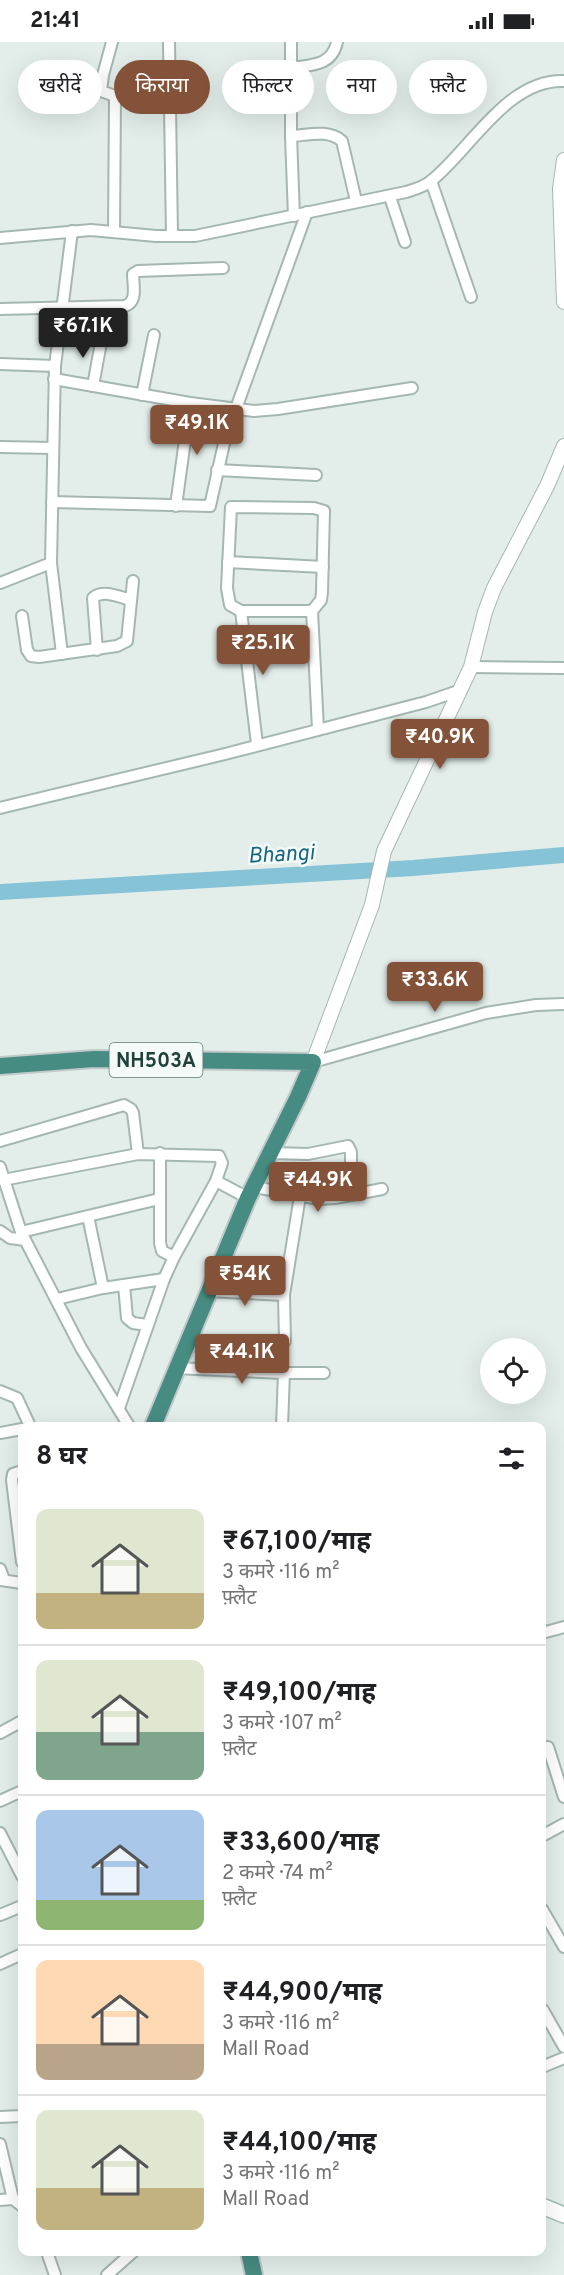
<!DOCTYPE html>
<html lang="hi">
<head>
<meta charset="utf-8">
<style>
	body { margin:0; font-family:Overpass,"Noto Sans Devanagari",sans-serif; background:#f2f2f2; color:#202124; height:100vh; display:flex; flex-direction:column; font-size:22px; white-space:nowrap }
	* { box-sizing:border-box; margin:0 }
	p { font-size:20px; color:#757577 }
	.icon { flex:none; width:33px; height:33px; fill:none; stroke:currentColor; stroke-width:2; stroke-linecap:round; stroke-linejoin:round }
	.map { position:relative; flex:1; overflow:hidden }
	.sheet { position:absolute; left:18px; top:1380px; width:528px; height:834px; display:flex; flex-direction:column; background:#fff; border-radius:12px; box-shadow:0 6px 24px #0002 }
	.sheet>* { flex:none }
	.top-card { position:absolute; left:18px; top:18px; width:528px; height:54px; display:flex; gap:12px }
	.tools { position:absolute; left:480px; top:1296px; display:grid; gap:12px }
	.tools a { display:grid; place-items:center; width:66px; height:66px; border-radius:50%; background:#fff; box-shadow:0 6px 24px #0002; font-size:30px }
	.price { position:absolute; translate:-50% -51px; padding:0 14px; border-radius:6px; background:#835239; color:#fff; font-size:20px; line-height:39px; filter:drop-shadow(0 2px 3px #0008) }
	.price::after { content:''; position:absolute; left:50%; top:36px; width:18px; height:14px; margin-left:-9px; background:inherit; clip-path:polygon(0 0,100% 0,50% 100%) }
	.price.selected { background:#222; color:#fff }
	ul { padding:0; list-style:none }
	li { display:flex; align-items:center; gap:18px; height:150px; padding:0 18px }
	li+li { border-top:2px solid #e0e0e0 }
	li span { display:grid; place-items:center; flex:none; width:168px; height:120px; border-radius:12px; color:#555 }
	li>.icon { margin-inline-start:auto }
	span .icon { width:72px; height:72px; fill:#fffc; stroke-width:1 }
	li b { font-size:26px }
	h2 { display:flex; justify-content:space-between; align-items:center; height:72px; padding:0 18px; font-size:26px }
	.pill { padding:0 21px; border-radius:27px; background:#fff; box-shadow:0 6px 24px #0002; font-size:21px; line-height:54px }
	.pill.selected { background:#835239; color:#fff }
	.status { display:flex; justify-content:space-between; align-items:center; height:42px; padding:0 30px; background:#fff; direction:ltr }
	.status svg { height:16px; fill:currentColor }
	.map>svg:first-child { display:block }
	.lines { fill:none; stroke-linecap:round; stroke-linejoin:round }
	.river { stroke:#87c3d7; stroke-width:16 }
	.minor-casing { stroke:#a5b7b2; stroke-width:14 }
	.tertiary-casing { stroke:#a5b7b2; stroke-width:16 }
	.secondary-casing { stroke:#a0bbb4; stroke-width:18 }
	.trunk-casing { stroke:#c1cac8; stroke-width:20 }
	.minor { stroke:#fff; stroke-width:10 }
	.tertiary { stroke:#fff; stroke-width:14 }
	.secondary { stroke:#fff; stroke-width:15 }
	.trunk { stroke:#478c82; stroke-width:16 }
	.labels { text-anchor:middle; stroke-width:5; stroke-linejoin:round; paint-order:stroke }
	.shield { fill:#f4faf8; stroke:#607874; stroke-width:1.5 }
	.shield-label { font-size:20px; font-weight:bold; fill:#21413b }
	.water-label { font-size:22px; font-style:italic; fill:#166682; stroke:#f4faf8 }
</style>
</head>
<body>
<div class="status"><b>21:41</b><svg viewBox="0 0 49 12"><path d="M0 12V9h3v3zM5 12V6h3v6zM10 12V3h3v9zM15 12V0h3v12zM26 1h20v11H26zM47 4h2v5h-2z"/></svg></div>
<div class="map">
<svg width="564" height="2233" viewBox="0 0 564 2233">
	<rect width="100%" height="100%" fill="#e3eeea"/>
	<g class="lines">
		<polyline class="river" points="0,850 413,826 564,813"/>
		<g class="minor-casing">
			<g id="minor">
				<polyline points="112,0 103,33 101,49 115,54 169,54"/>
				<polyline points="169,0 172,194"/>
				<polyline points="291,0 291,94 294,174"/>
				<path d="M 291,26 C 311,23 332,24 337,0"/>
				<path d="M 291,94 C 308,93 328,87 342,99 L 356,159"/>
				<polyline points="431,139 471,255"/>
				<polyline points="390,155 405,200"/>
				<polyline points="114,190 115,54"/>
				<path d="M 0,196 L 91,188 L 156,194 L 195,194 L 406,150 C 415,147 424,145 431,139 C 471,107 507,37 564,39"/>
				<path d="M 0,267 L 125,264 C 138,260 133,243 133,232 L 138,229 L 223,226"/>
				<polyline points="0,322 55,324"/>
				<polyline points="54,337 190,361 254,369 278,367 412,346"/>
				<polyline points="93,344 102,295"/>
				<polyline points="142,353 154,293"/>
				<polyline points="0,405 53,406"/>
				<polyline points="217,428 316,433"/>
				<polyline points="52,460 210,464 225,397 307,170"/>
				<polyline points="176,464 190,361"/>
				<polygon points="231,465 314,466 324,469 322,550 321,558 312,569 241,569 230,563 227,546"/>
				<polyline points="228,520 323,525"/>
				<polyline points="51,521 62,612"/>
				<polyline points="0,541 51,521 55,324 72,189"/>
				<polyline points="241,569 257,702"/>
				<polyline points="312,569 318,687"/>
				<polyline points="22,574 27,608 31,614 39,615 117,604 127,599 133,539"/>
				<path d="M 97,608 L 93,556 C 103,547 120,555 131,558"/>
				<polyline points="471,625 564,626"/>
				<polyline points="0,766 225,712 426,660 461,648"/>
				<polyline points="313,1020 486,971 536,963 564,962"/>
				<polyline points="0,1099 124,1063 131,1067 133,1071 138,1112"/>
				<polyline points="160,1111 160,1201 162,1209 174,1215"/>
				<polyline points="271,1111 308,1112 348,1104 351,1110 351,1153"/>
				<polyline points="0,1125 21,1190 81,1306 129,1384"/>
				<polyline points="3,1138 138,1112 219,1114 222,1121 216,1139 174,1215 164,1237"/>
				<polyline points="216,1139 248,1156"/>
				<polyline points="254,1145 319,1157 335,1156 382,1147"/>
				<polyline points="88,1174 103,1246"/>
				<polyline points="0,1189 10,1196 25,1198"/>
				<polyline points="21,1190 159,1157"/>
				<polyline points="124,1243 127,1276 133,1281 147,1283"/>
				<polyline points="208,1249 284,1253"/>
				<polyline points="57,1257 103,1246 164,1237 119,1366"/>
				<polyline points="285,1299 284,1253 300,1154"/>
				<polyline points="175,1326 284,1331 282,1384"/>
				<polyline points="284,1331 324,1331"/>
				<polyline points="0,1349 17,1356 30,1384"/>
				<polyline points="0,1391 22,1387"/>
				<polyline points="22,1429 13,1432 12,1438 22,1520"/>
				<polyline points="0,1527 4,1538"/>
				<polyline points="0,1538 22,1541"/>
				<polyline points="542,1591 564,1585"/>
				<polyline points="0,1691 22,1679"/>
				<polyline points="548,1705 564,1755"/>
				<polyline points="0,1759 22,1749"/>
				<polyline points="0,1791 22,1834"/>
				<polyline points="542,1794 564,1782"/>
				<polyline points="542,1867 564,1905"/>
				<polyline points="0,1873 22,1864"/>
				<polyline points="0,1922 22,1912"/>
				<polyline points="543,1968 564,2005"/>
				<polyline points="542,2025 564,2016"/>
				<polyline points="0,2075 22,2074"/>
				<polyline points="0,2102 13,2157"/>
				<polyline points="0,2158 13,2157 22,2164"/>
				<polyline points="47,2210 55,2233"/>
				<polyline points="107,2233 133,2210"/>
			</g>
		</g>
		<g class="tertiary-casing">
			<g id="tertiary">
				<polyline points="564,118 560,147 564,260"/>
				<polyline points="313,1020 372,863 384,809 471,625 485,570 494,546 547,444 564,404"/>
			</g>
		</g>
		<g class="secondary-casing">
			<polyline id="secondary" points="542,2164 564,2173"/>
		</g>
		<g class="trunk-casing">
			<g id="trunk">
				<polyline points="0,1024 94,1017 313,1020 298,1055 248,1156 153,1384"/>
				<polyline points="249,2210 254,2233"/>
			</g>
		</g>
		<use href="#minor" class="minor"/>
		<use href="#tertiary" class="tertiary"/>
		<use href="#secondary" class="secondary"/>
		<use href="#trunk" class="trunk"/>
	</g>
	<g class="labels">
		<rect class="shield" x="109.5" y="1001" width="93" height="34" rx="4.5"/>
		<g class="shield-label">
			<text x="156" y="1025">NH503A</text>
		</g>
		<g class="water-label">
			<text transform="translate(281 811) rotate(-3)" y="8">Bhangi</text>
		</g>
	</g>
</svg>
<div class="tools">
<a><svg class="icon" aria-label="locate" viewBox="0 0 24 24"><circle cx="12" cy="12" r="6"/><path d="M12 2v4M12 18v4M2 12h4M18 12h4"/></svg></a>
</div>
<b class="price selected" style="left:83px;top:317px">₹67.1K</b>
<b class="price" style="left:197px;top:414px">₹49.1K</b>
<b class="price" style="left:263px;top:634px">₹25.1K</b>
<b class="price" style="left:440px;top:728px">₹40.9K</b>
<b class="price" style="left:435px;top:971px">₹33.6K</b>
<b class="price" style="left:318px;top:1171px">₹44.9K</b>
<b class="price" style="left:245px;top:1265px">₹54K</b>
<b class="price" style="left:242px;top:1343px">₹44.1K</b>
<div class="top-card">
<a class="pill">खरीदें</a>
<a class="pill selected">किराया</a>
<a class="pill">फ़िल्टर</a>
<a class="pill">नया</a>
<a class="pill">फ़्लैट</a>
</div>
<section class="sheet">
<h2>8 घर<svg class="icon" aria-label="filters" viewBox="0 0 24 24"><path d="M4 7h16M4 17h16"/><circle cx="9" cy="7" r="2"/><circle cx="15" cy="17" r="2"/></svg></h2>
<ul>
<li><span style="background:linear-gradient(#dfe7d0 70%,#c2b280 0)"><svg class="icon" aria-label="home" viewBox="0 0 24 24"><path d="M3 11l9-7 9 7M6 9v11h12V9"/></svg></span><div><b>₹67,100/माह</b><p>3 कमरे · 116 m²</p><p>फ़्लैट</p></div></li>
<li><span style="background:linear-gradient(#dfe7d0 60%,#7fa58c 0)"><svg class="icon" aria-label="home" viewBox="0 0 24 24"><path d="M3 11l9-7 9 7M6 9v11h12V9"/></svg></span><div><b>₹49,100/माह</b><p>3 कमरे · 107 m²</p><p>फ़्लैट</p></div></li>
<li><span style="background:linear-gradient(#a9c7e8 75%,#8fb573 0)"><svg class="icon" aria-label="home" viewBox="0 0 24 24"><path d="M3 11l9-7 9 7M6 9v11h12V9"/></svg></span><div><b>₹33,600/माह</b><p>2 कमरे · 74 m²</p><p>फ़्लैट</p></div></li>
<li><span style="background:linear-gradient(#ffd9b3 70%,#b9a48a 0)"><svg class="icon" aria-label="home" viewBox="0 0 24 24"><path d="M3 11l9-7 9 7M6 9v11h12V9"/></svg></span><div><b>₹44,900/माह</b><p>3 कमरे · 116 m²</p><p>Mall Road</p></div></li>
<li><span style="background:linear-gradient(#dfe7d0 65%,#c2b280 0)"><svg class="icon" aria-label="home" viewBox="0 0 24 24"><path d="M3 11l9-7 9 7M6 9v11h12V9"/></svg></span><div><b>₹44,100/माह</b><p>3 कमरे · 116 m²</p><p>Mall Road</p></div></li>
</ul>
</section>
</div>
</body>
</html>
